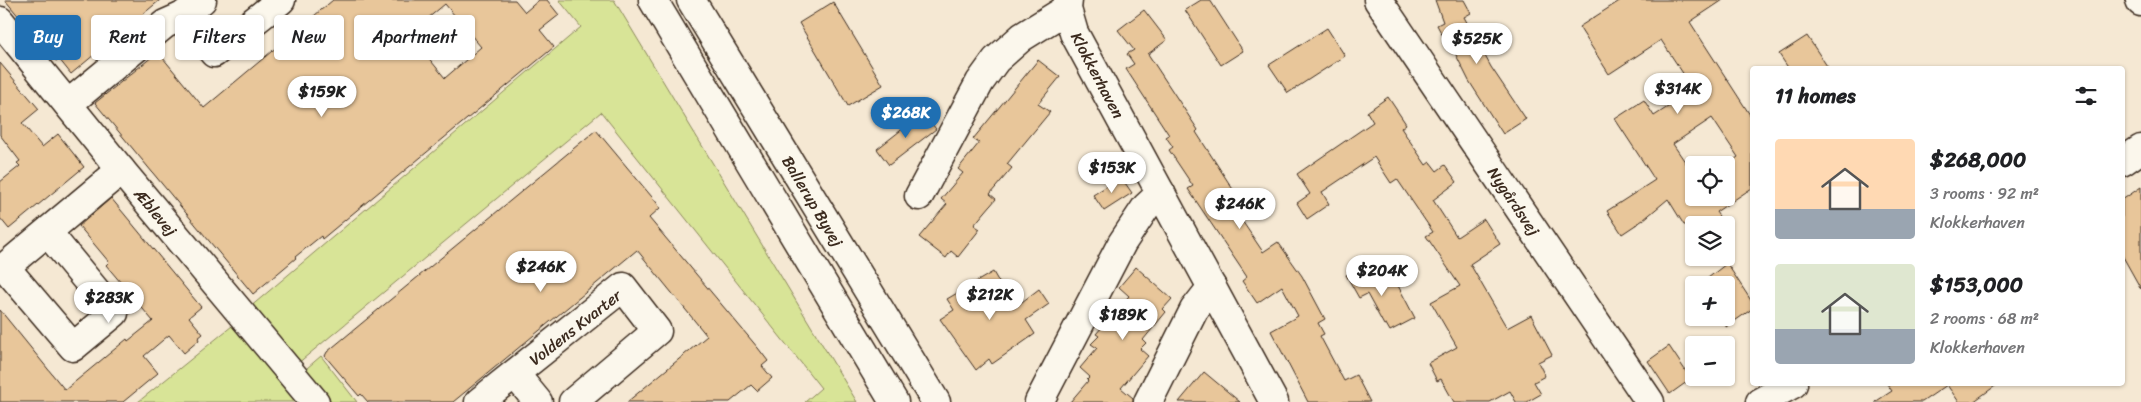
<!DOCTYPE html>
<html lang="en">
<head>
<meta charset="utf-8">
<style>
	body { margin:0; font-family:Sriracha,sans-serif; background:#f2f2f2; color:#202124; height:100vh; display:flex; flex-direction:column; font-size:19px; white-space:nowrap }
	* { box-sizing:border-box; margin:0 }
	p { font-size:16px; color:#757577 }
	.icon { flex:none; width:28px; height:28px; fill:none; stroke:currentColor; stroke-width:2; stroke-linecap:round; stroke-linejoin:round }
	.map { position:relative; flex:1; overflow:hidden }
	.drawer { position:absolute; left:1750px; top:66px; width:375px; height:320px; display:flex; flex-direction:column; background:#fff; border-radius:5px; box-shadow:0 1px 4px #0004 }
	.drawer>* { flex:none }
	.hud { position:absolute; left:15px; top:15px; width:475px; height:45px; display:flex; gap:10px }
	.tools { position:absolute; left:1685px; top:156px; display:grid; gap:10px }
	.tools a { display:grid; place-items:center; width:50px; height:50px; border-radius:5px; background:#fff; box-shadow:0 1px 4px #0004; font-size:25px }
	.price { position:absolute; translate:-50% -42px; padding:0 11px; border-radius:18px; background:#fff; color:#222; font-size:16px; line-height:32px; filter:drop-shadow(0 1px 2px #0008) }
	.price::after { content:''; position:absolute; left:50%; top:30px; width:15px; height:11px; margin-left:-8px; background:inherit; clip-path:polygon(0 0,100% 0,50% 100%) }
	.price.selected { background:#1f6fb2; color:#fff }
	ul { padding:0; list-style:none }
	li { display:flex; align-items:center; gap:15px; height:125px; padding:0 25px }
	li span { display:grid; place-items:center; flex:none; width:140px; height:100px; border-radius:5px; color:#555 }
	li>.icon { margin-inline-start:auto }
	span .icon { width:60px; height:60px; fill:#fffc; stroke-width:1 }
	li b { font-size:21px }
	h2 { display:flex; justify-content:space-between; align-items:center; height:60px; padding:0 25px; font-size:21px }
	.chip { padding:0 18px; border-radius:5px; background:#fff; box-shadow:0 1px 4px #0004; font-size:18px; line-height:45px }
	.chip.selected { background:#1f6fb2; color:#fff }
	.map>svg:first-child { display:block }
	.green { fill:#d8e497; stroke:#8a875a }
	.building { fill:#e8c69a; stroke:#3b2a1e; fill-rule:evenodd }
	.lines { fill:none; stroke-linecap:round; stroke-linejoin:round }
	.minor-casing { stroke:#3b2a1e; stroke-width:31 }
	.major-casing { stroke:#3b2a1e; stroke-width:31 }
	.minor { stroke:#fbf7ec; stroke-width:28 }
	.major { stroke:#fbf7ec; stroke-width:28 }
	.labels { text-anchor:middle; stroke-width:5; stroke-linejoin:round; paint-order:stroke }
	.street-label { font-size:16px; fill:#3b2a1e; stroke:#fbf7ec }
</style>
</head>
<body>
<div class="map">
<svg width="2141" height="402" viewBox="0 0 2141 402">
	<rect width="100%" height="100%" fill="#f5e8d3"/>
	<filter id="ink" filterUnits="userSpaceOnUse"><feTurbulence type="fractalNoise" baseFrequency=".02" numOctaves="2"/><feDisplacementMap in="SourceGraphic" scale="10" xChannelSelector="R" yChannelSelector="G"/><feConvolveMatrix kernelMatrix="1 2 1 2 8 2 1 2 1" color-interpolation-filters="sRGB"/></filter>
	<g filter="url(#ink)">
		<g class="green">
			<polygon points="559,0 614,0 857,402 805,402 821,388 601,112 297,364 249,308 581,27"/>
			<polygon points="232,326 297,402 138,402"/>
			<polygon points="321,356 357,402 323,402 300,374"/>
		</g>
		<g class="building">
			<polygon points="5,0 160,0 71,74 59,59 56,61"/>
			<path d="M 333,0 L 515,0 L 525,12 L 539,0 L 547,0 L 559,15 L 540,30 L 554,47 L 322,239 L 321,236 L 295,257 L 296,258 L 253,294 L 95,103 L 158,52 L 204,108 ZM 445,4 L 481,47 L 445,78 L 409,34 Z"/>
			<polygon points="1201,0 1210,0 1243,51 1221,65 1185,10"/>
			<polygon points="1435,0 1464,0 1471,13 1464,17 1491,67 1526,119 1503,134 1469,81 1451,45 1448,46 1437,25 1443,22"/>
			<path d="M 1621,0 L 1723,0 L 1690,22 L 1752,118 L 1752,188 L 1716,212 L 1725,225 L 1684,225 L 1668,199 L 1643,220 L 1622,234 L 1607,211 L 1655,180 L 1615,119 L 1644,100 L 1654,116 L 1694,90 L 1661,40 L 1609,74 L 1579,27 ZM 1712,118 L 1738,157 L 1726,165 L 1726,198 L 1694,198 L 1694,175 L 1673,144 Z"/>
			<polygon points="833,2 883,85 848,106 799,23"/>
			<polygon points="1144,10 1167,40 1148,54 1198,130 1196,132 1234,191 1226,197 1263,252 1278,242 1302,276 1325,319 1318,323 1324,334 1320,336 1344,381 1356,375 1370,402 1308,402 1271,331 1298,316 1282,286 1257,303 1242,281 1247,277 1188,189 1193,186 1169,150 1173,147 1166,137 1169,135 1126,69 1134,64 1127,54 1134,50 1118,30"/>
			<polygon points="1327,28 1345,56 1288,93 1269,65"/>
			<polygon points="1807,36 1829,69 1789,69 1779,54"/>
			<polygon points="1038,60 1060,77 1038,104 1050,112 1007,164 1012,168 990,194 996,199 974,225 980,229 958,257 951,251 946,258 919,237 947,204 941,199 963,173 958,169 979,143 973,139"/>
			<polygon points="0,63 39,109 22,123 42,147 58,134 84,167 9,229 0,218 0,182 20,166 17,163 20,161 0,135"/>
			<polygon points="1388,97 1406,124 1401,128 1426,165 1430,162 1437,171 1445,165 1457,182 1433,200 1457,237 1484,219 1500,244 1470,264 1507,328 1531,315 1552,355 1538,362 1545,376 1534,382 1541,394 1527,402 1516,402 1510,391 1490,402 1454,402 1441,379 1437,381 1428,363 1457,347 1431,302 1460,286 1426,236 1433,232 1397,179 1391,183 1374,157 1322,192 1329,204 1307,219 1297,203 1310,194 1297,174 1373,122 1367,112"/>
			<polygon points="923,113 936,129 889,165 877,149"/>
			<polygon points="596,130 657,203 660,208 649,218 758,348 768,361 762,366 772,378 757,391 751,385 730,402 627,402 707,336 637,250 453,402 368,402 361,394 359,396 325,356 327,352"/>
			<polygon points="1121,177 1132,193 1104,211 1093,195"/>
			<polygon points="2141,187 2141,289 2122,255 2122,200"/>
			<polygon points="111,198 201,307 189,317 203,334 198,338 199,340 184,353 169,335 144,356 158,373 123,402 0,402 0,310 65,390 127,339 128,341 153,321 106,265 109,262 79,226"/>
			<polygon points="1726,262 1752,302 1752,309 1726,327 1726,285 1699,285 1726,264"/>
			<polygon points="1364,263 1379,286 1394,278 1415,318 1390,331 1386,324 1384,325 1367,294 1359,298 1346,275"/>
			<polygon points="1136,267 1172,299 1163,309 1166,312 1143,340 1146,343 1140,349 1148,356 1121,388 1133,398 1133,402 1070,402 1088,381 1087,380 1090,377 1080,368 1097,348 1091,344 1099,336 1096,334 1129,296 1119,287"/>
			<polygon points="993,272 1014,308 1039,289 1049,304 1026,320 1035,334 992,364 989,359 976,370 940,319 954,310 947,299"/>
			<polygon points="1669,346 1691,379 1670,394 1648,361"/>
			<polygon points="1204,372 1240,402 1179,402"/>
			<polygon points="1887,384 1998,384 1973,402 1959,402 1947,385 1922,402 1875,402 1892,391"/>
		</g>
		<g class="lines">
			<g class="minor-casing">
				<g id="minor">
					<polyline points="1068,0 1067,9 1074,33 1274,402"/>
					<polyline points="1378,0 1650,402"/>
					<polyline points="2140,0 2141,2"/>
					<polyline points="183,16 214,53 281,0"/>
					<polyline points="0,21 121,170 315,402"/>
					<polyline points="68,104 165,24 183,16 202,0"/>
					<polyline points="2122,162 2141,149"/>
					<polyline points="919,196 980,82 996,60 1022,37 1067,9"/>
					<polyline points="48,233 114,313 73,347 5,267 121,170"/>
					<polyline points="515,374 538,402"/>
					<polyline points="479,402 623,287 657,331 573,402"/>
					<polyline points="1039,402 1122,243 1146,207 1161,193"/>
					<polyline points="1148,402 1194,310 1212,287"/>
					<polyline points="1760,402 1793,384"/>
				</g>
			</g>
			<g class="major-casing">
				<g id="major">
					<polyline points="653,0 894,402"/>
					<polyline points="691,0 936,402"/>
				</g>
			</g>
			<use href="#minor" class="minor"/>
			<use href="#major" class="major"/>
		</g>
	</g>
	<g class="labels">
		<g class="street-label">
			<text transform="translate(1098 75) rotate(62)" y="6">Klokkerhaven</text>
			<text transform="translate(813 201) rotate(59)" y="6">Ballerup Byvej</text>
			<text transform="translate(1514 201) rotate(56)" y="6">Nygårdsvej</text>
			<text transform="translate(156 212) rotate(50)" y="6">Æblevej</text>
			<text transform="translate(575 327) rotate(-38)" y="6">Voldens Kvarter</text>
		</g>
	</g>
</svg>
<div class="tools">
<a><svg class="icon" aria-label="locate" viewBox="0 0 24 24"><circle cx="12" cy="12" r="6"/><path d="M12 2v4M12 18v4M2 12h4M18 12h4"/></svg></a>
<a><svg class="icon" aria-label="layers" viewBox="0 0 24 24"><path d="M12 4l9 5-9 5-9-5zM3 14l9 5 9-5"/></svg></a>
<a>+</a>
<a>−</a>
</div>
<b class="price" style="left:1477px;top:65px">$525K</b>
<b class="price" style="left:1678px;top:115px">$314K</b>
<b class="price" style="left:322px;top:118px">$159K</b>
<b class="price selected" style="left:906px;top:139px">$268K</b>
<b class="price" style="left:1112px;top:194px">$153K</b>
<b class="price" style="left:1240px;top:230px">$246K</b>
<b class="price" style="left:541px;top:293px">$246K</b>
<b class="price" style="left:1382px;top:297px">$204K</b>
<b class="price" style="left:990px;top:321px">$212K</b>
<b class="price" style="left:109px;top:324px">$283K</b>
<b class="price" style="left:1123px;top:341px">$189K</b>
<div class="hud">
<a class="chip selected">Buy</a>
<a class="chip">Rent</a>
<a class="chip">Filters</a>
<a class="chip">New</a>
<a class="chip">Apartment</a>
</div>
<section class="drawer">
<h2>11 homes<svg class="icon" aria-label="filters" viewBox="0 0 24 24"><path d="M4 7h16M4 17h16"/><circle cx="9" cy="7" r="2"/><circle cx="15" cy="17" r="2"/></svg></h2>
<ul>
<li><span style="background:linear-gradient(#ffd9b3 70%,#9aa5b1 0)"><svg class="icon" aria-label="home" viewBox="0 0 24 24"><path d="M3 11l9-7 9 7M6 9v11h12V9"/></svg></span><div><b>$268,000</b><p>3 rooms · 92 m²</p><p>Klokkerhaven</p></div></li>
<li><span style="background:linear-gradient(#dfe7d0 65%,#9aa5b1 0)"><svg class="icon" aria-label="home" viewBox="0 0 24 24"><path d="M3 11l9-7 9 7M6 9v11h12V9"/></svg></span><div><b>$153,000</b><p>2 rooms · 68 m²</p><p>Klokkerhaven</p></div></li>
</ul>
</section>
</div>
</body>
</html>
